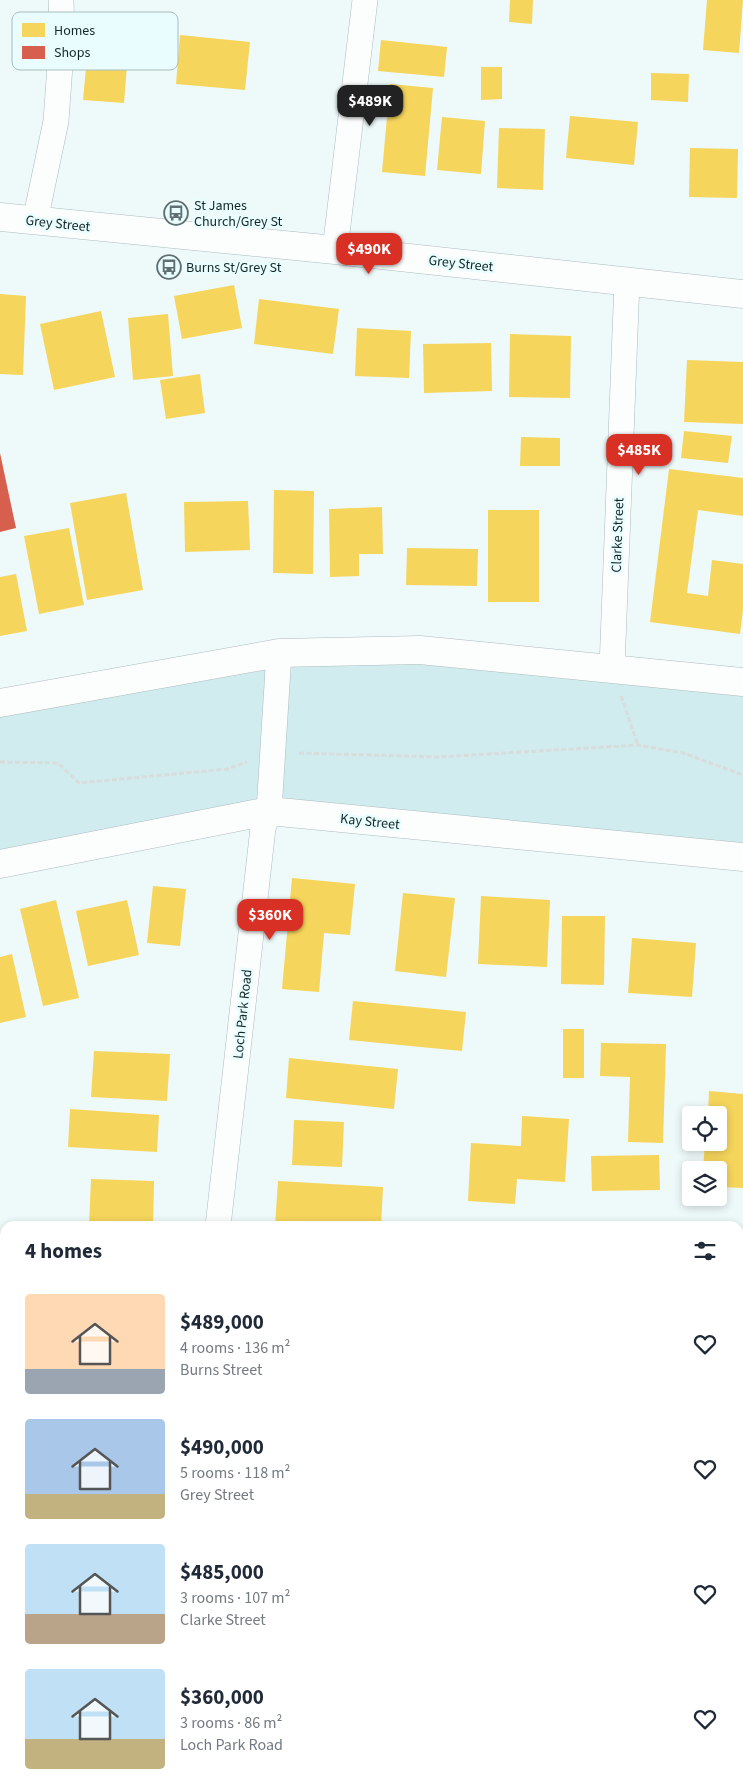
<!DOCTYPE html>
<html lang="en">
<head>
<meta charset="utf-8">
<style>
	body { margin:0; font-family:"Source Sans 3",sans-serif; background:#f6f6f7; color:#1f2937; height:100vh; display:flex; flex-direction:column; font-size:19px; white-space:nowrap }
	* { box-sizing:border-box; margin:0 }
	p { font-size:16px; color:#747a83 }
	.icon { flex:none; width:28px; height:28px; fill:none; stroke:currentColor; stroke-width:2; stroke-linecap:round; stroke-linejoin:round }
	.map { position:relative; flex:1; overflow:hidden }
	.side { position:absolute; left:0px; top:1221px; width:744px; height:571px; display:flex; flex-direction:column; background:#fff; border-radius:15px 15px 0 0; box-shadow:0 2px 8px #0003 }
	.side>* { flex:none }
	.controls { position:absolute; left:682px; top:1106px; display:grid; gap:10px }
	.controls a { display:grid; place-items:center; width:45px; height:45px; border-radius:5px; background:#fff; box-shadow:0 2px 8px #0003; font-size:25px }
	.price { position:absolute; translate:-50% -42px; padding:0 11px; border-radius:10px; background:#d93025; color:#fff; font-size:16px; line-height:32px; filter:drop-shadow(0 1px 2px #0008) }
	.price::after { content:''; position:absolute; left:50%; top:30px; width:15px; height:11px; margin-left:-8px; background:inherit; clip-path:polygon(0 0,100% 0,50% 100%) }
	.price.current { background:#222; color:#fff }
	ul { padding:0; list-style:none }
	li { display:flex; align-items:center; gap:15px; height:125px; padding:0 25px }
	li span { display:grid; place-items:center; flex:none; width:140px; height:100px; border-radius:5px; color:#555 }
	li>.icon { margin-inline-start:auto }
	span .icon { width:60px; height:60px; fill:#fffc; stroke-width:1 }
	li b { font-size:21px }
	h2 { display:flex; justify-content:space-between; align-items:center; height:60px; padding:0 25px; font-size:21px }
	.map>svg:first-child { display:block }
	.green { fill:#d0ecee }
	.homes { fill:#f6d55c }
	.shops { fill:#d6604d }
	.lines { fill:none; stroke-linecap:round; stroke-linejoin:round }
	.minor-casing { stroke:#aebbbd; stroke-width:26 }
	.tertiary-casing { stroke:#aebbbd; stroke-width:29 }
	.secondary-casing { stroke:#aebbbd; stroke-width:29 }
	.path { stroke:#d9dcdc; stroke-width:3; stroke-dasharray:5 2.5; stroke-linecap:butt }
	.minor { stroke:#fcfefe; stroke-width:25 }
	.tertiary { stroke:#fcfefe; stroke-width:28 }
	.secondary { stroke:#fcfefe; stroke-width:28 }
	.labels { text-anchor:middle; stroke-width:5; stroke-linejoin:round; paint-order:stroke }
	.poi-label { font-size:14px; fill:#142729; stroke:#eafdfe; text-anchor:start }
	.street-label { font-size:14px; fill:#142729; stroke:#eafdfe }
	.key { fill:#eafdfe; stroke:#aabdbe; stroke-width:1 }
	.key-label { font-size:14px; fill:#142729 }
</style>
</head>
<body>
<div class="map">
<svg width="743" height="1792" viewBox="0 0 743 1792">
	<rect width="100%" height="100%" fill="#eef9fa"/>
	<polygon class="green" points="279,653 743,682 743,857 269,811 0,864 0,709"/>
	<g class="homes">
		<polygon points="510,0 533,0 532,24 509,22"/>
		<polygon points="707,0 743,0 739,53 703,50"/>
		<polygon points="90,24 130,27 124,103 83,100"/>
		<polygon points="180,35 250,42 245,90 176,84"/>
		<polygon points="381,40 447,47 444,77 378,71"/>
		<polygon points="481,67 502,67 502,99 481,100"/>
		<polygon points="651,73 689,74 688,102 651,100"/>
		<polygon points="390,84 433,88 425,176 382,172"/>
		<polygon points="570,116 638,122 634,165 566,158"/>
		<polygon points="442,117 485,121 481,174 437,170"/>
		<polygon points="499,128 545,129 543,190 497,188"/>
		<polygon points="690,148 738,149 737,198 689,197"/>
		<polygon points="234,285 242,328 182,339 174,296"/>
		<polygon points="0,294 26,296 23,375 0,374"/>
		<polygon points="259,299 339,309 333,354 254,344"/>
		<polygon points="101,311 115,377 54,390 40,324"/>
		<polygon points="168,314 173,376 133,380 128,318"/>
		<polygon points="357,328 411,331 409,378 355,376"/>
		<polygon points="510,334 571,336 570,398 509,397"/>
		<polygon points="491,343 492,391 424,393 423,344"/>
		<polygon points="687,360 743,362 743,424 684,422"/>
		<polygon points="200,374 205,413 166,419 160,380"/>
		<polygon points="684,431 732,436 728,463 681,458"/>
		<polygon points="521,437 560,438 560,466 520,466"/>
		<polygon points="669,469 743,478 743,516 698,510 687,593 708,596 712,560 743,564 743,610 740,634 650,622"/>
		<polygon points="274,490 314,491 313,574 273,573"/>
		<polygon points="126,493 143,590 87,600 70,503"/>
		<polygon points="248,501 250,550 185,552 184,502"/>
		<polygon points="382,507 383,554 359,554 359,576 330,577 329,509"/>
		<rect x="488" y="510" width="51" height="92"/>
		<polygon points="69,528 84,605 39,614 24,536"/>
		<polygon points="407,548 478,549 477,586 406,585"/>
		<polygon points="16,574 27,631 0,636 0,577"/>
		<polygon points="292,878 355,884 350,935 324,933 319,992 282,989"/>
		<polygon points="153,886 186,889 180,946 147,943"/>
		<polygon points="403,893 455,898 446,977 395,971"/>
		<polygon points="481,896 550,900 547,967 478,964"/>
		<polygon points="56,900 79,998 43,1006 20,909"/>
		<polygon points="127,900 139,955 88,966 76,911"/>
		<polygon points="562,916 605,916 604,985 561,984"/>
		<polygon points="632,938 696,943 692,997 628,993"/>
		<polygon points="12,954 26,1017 0,1023 0,957"/>
		<polygon points="353,1001 466,1012 462,1051 349,1040"/>
		<rect x="563" y="1029" width="21" height="49"/>
		<polygon points="601,1043 666,1044 663,1143 628,1142 630,1077 600,1076"/>
		<polygon points="94,1051 170,1054 167,1101 91,1097"/>
		<polygon points="289,1058 398,1069 394,1109 286,1098"/>
		<polygon points="709,1091 743,1094 743,1188 719,1187 719,1170 703,1170 705,1142 719,1142 719,1115 708,1115"/>
		<polygon points="70,1109 159,1115 157,1152 68,1147"/>
		<polygon points="522,1116 569,1119 565,1182 517,1179 515,1204 468,1201 471,1143 521,1146"/>
		<polygon points="294,1120 344,1122 342,1167 292,1165"/>
		<polygon points="659,1155 660,1190 592,1191 591,1156"/>
		<polygon points="91,1179 154,1181 153,1226 89,1226"/>
		<polygon points="278,1181 383,1187 381,1226 275,1226"/>
		<rect x="739" y="1322" width="4" height="79"/>
		<polygon points="743,1507 743,1526 739,1524 739,1517"/>
		<polygon points="739,1642 743,1643 743,1693 739,1692"/>
		<polygon points="2,1665 5,1665 5,1700 0,1699"/>
		<rect x="6" y="1788" width="91" height="4"/>
		<polygon points="385,1788 443,1788 442,1792 384,1792"/>
		<polygon points="490,1788 532,1788 532,1791 490,1790"/>
		<polygon points="641,1788 725,1788 725,1792 640,1792"/>
	</g>
	<polygon class="shops" points="0,453 16,528 0,532"/>
	<g class="lines">
		<g class="minor-casing">
			<g id="minor">
				<polyline points="35,221 56,121 62,38 61,0"/>
				<polyline points="335,250 365,0"/>
				<polyline points="612,668 627,281"/>
				<polyline points="218,1226 263,828 269,811 279,653"/>
				<polyline points="739,1276 743,1276"/>
				<polyline points="739,1607 743,1607"/>
				<polyline points="156,1792 156,1788"/>
				<polyline points="603,1792 604,1788"/>
			</g>
		</g>
		<g class="tertiary-casing">
			<g id="tertiary">
				<polyline points="0,703 279,653 420,650 743,682"/>
				<polyline points="0,864 269,811 743,857"/>
			</g>
		</g>
		<g class="secondary-casing">
			<polyline id="secondary" points="0,217 335,250 743,294"/>
		</g>
		<g class="path">
			<polyline points="621,696 638,745"/>
			<polyline points="299,753 439,757 638,745 683,753 743,775"/>
			<polyline points="0,762 58,763 79,783 227,769 247,762"/>
		</g>
		<use href="#minor" class="minor"/>
		<use href="#tertiary" class="tertiary"/>
		<use href="#secondary" class="secondary"/>
	</g>
	<defs>
		<g id="bus-ring" transform="scale(1.25)"><circle r="9.5" fill="#eafdfe" stroke="#607072" stroke-width="1.5"/><path d="M-5-6H5V4H4V6H2V4H-2V6H-4V4H-5ZM-3.5-4V0h7V-4ZM-3.5 1.2v1.5H-2V1.2ZM2 1.2v1.5H3.5V1.2Z" fill="#607072"/></g>
	</defs>
	<g fill-rule="evenodd">
		<use href="#bus-ring" x="176" y="213"/>
		<use href="#bus-ring" x="169" y="267"/>
	</g>
	<g class="labels">
		<g class="poi-label">
			<text x="194" y="210">St James<tspan x="194" dy="16">Church/Grey St</tspan></text>
			<text x="186" y="272">Burns St/Grey St</text>
		</g>
		<g class="street-label">
			<text transform="translate(58 223) rotate(6)" y="5">Grey Street</text>
			<text transform="translate(461 263) rotate(6)" y="5">Grey Street</text>
			<text transform="translate(617 535) rotate(-88)" y="5">Clarke Street</text>
			<text transform="translate(370 821) rotate(6)" y="5">Kay Street</text>
			<text transform="translate(242 1014) rotate(-84)" y="5">Loch Park Road</text>
		</g>
	</g>
	<rect x="12" y="12" width="166" height="58" rx="8" class="key"/>
	<rect x="22" y="23" width="23" height="14" fill="#f6d55c"/>
	<rect x="22" y="46" width="23" height="13" fill="#d6604d"/>
	<g class="key-label">
		<text x="54" y="35">Homes</text>
		<text x="54" y="57">Shops</text>
	</g>
</svg>
<div class="controls">
<a><svg class="icon" aria-label="locate" viewBox="0 0 24 24"><circle cx="12" cy="12" r="6"/><path d="M12 2v4M12 18v4M2 12h4M18 12h4"/></svg></a>
<a><svg class="icon" aria-label="layers" viewBox="0 0 24 24"><path d="M12 4l9 5-9 5-9-5zM3 14l9 5 9-5"/></svg></a>
</div>
<b class="price current" style="left:370px;top:127px">$489K</b>
<b class="price" style="left:369px;top:275px">$490K</b>
<b class="price" style="left:639px;top:476px">$485K</b>
<b class="price" style="left:270px;top:941px">$360K</b>
<section class="side">
<h2>4 homes<svg class="icon" aria-label="filters" viewBox="0 0 24 24"><path d="M4 7h16M4 17h16"/><circle cx="9" cy="7" r="2"/><circle cx="15" cy="17" r="2"/></svg></h2>
<ul>
<li><span style="background:linear-gradient(#ffd9b3 75%,#9aa5b1 0)"><svg class="icon" aria-label="home" viewBox="0 0 24 24"><path d="M3 11l9-7 9 7M6 9v11h12V9"/></svg></span><div><b>$489,000</b><p>4 rooms · 136 m²</p><p>Burns Street</p></div><svg class="icon" aria-label="heart" viewBox="0 0 24 24"><path d="M12 20l-8-8c-3-5 5-10 8-4 3-6 11-1 8 4z"/></svg></li>
<li><span style="background:linear-gradient(#a9c7e8 75%,#c2b280 0)"><svg class="icon" aria-label="home" viewBox="0 0 24 24"><path d="M3 11l9-7 9 7M6 9v11h12V9"/></svg></span><div><b>$490,000</b><p>5 rooms · 118 m²</p><p>Grey Street</p></div><svg class="icon" aria-label="heart" viewBox="0 0 24 24"><path d="M12 20l-8-8c-3-5 5-10 8-4 3-6 11-1 8 4z"/></svg></li>
<li><span style="background:linear-gradient(#bfe0f5 70%,#b9a48a 0)"><svg class="icon" aria-label="home" viewBox="0 0 24 24"><path d="M3 11l9-7 9 7M6 9v11h12V9"/></svg></span><div><b>$485,000</b><p>3 rooms · 107 m²</p><p>Clarke Street</p></div><svg class="icon" aria-label="heart" viewBox="0 0 24 24"><path d="M12 20l-8-8c-3-5 5-10 8-4 3-6 11-1 8 4z"/></svg></li>
<li><span style="background:linear-gradient(#bfe0f5 70%,#c2b280 0)"><svg class="icon" aria-label="home" viewBox="0 0 24 24"><path d="M3 11l9-7 9 7M6 9v11h12V9"/></svg></span><div><b>$360,000</b><p>3 rooms · 86 m²</p><p>Loch Park Road</p></div><svg class="icon" aria-label="heart" viewBox="0 0 24 24"><path d="M12 20l-8-8c-3-5 5-10 8-4 3-6 11-1 8 4z"/></svg></li>
</ul>
</section>
</div>
</body>
</html>
